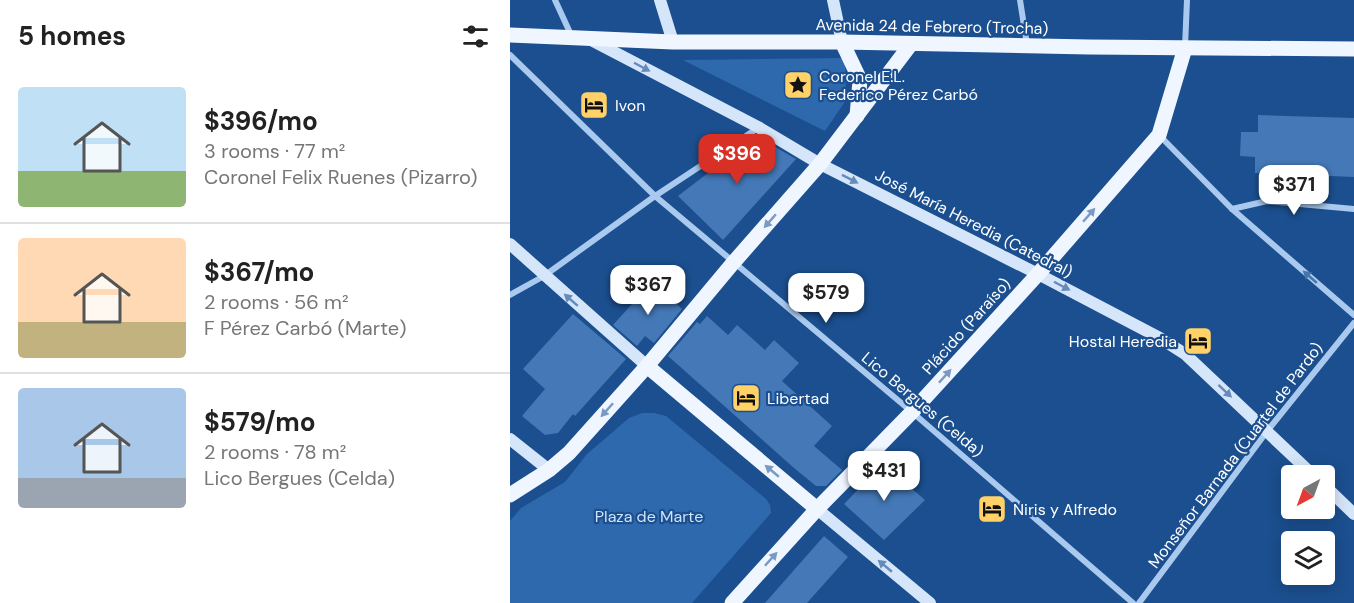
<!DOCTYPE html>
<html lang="en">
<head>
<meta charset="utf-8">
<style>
	body { margin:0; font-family:"DM Sans",sans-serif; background:#f2f2f2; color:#222; height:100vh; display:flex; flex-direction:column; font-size:22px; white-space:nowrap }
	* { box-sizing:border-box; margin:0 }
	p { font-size:20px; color:#767676 }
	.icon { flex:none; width:33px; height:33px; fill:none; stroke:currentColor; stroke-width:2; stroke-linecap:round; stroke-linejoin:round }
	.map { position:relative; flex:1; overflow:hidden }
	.panel { display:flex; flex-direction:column; background:#fff; width:510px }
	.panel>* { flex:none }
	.needle { width:39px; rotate:221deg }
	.buttons { position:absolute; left:771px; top:465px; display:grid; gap:12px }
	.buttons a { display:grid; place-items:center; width:54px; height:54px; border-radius:6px; background:#fff; box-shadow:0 3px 15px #0003; font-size:30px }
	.price { position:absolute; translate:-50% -51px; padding:0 14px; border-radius:12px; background:#fff; color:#222; font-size:20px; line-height:39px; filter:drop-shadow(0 2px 3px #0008) }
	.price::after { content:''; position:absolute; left:50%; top:36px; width:18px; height:14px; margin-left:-9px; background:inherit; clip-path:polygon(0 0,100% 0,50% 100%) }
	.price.current { background:#d93025; color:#fff }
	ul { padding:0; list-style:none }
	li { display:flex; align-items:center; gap:18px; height:150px; padding:0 18px }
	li+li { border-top:2px solid #e0e0e0 }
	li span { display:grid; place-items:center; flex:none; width:168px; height:120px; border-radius:6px; color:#555 }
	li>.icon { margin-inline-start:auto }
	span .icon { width:72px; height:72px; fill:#fffc; stroke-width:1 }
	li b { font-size:26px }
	h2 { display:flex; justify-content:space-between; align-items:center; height:72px; padding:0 18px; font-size:26px }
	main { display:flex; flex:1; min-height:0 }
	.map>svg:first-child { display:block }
	.green { fill:#2e69ad }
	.building { fill:#4478b7 }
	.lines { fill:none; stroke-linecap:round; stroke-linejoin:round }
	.street { stroke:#a9c9ee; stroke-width:6 }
	.secondary { stroke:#d6e6fa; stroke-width:12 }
	.primary { stroke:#f0f6ff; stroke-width:15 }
	.oneway { fill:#668bba }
	.oneway2 { fill:#7b9ac1 }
	.oneway3 { fill:#4674ac }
	.labels { text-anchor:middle; stroke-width:4.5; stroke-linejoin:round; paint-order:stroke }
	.street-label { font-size:16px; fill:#fff; stroke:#1b4f8f }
	.poi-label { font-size:16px; fill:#fff; stroke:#1b4f8f; text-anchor:start }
	.park-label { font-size:16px; fill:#cfe3fa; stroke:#1b4f8f }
</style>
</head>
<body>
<main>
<section class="panel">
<h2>5 homes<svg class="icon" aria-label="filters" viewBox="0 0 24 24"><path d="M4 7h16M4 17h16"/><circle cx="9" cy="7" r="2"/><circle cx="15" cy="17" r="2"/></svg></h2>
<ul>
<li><span style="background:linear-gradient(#bfe0f5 70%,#8fb573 0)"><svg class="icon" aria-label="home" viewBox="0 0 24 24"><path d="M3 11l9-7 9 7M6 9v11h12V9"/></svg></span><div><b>$396/mo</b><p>3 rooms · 77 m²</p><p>Coronel Felix Ruenes (Pizarro)</p></div></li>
<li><span style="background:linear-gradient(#ffd9b3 70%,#c2b280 0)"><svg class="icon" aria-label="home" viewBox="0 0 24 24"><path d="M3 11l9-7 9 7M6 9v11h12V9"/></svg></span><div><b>$367/mo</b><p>2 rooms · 56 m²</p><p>F Pérez Carbó (Marte)</p></div></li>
<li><span style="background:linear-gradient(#a9c7e8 75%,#9aa5b1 0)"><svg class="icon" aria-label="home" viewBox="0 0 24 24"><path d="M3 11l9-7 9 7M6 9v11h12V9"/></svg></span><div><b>$579/mo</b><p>2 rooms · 78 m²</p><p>Lico Bergues (Celda)</p></div></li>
</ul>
</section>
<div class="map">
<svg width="844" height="603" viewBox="0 0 844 603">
	<rect width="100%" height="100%" fill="#1b4f8f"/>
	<g class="green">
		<polygon points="335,58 336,100 315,131 173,60"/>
		<polygon points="132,413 144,413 156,416 256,499 260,505 261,513 182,603 0,603 0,521 11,508 55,482 77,454 119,418"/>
	</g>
	<g class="building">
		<polygon points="748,115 844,118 844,177 745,173 745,157 730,156 731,132 748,132"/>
		<polygon points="246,136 286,159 213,240 168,196"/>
		<polygon points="142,282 172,309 144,343 135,336 127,346 103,325"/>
		<polygon points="63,314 116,359 65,416 63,414 48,433 35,435 12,416 35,389 13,369"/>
		<polygon points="197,316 218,335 227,325 255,350 264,340 289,363 272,381 322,426 304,446 332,470 316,486 306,486 284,468 158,356 187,322 190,324"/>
		<polygon points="373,464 415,500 374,540 334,504"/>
		<polygon points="314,536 338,557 297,603 255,603"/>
	</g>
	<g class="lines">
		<g class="street">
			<polyline points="45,0 62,37"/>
			<polyline points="510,0 517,45"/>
			<polyline points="675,47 677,0"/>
			<polyline points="0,55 145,196 402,412 623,603"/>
			<polyline points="649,135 722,209 844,315"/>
			<polyline points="722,209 757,201 844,209"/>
			<polyline points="0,295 34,276 145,196 248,128"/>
			<polyline points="629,603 758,430 844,323"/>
		</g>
		<g class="secondary">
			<polyline points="150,0 163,42"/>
			<polyline points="323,0 332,42"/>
			<polyline points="81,40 248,127 310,164 528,274 650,338 675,354 804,476"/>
			<polyline points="0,244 137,366"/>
			<polyline points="0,439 39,470"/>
			<polyline points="814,485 844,514"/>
			<polyline points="307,509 420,603"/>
		</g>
		<g class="primary">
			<polyline points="0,35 163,42 332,42 579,47 844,49"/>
			<polyline points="332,42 350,80 347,116"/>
			<polyline points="137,366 307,509"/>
			<polyline points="0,495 39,470 59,453 137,366 223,263 310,164 401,44"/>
			<polyline points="222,603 307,509 402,412 528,274 649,135 675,48"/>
		</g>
	</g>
	<defs><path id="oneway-solid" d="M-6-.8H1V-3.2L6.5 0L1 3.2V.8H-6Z" transform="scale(1.5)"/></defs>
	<g class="oneway">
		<use href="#oneway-solid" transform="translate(132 67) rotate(28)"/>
		<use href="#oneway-solid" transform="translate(340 179) rotate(27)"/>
		<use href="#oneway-solid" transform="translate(552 286) rotate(28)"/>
		<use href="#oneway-solid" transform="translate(61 300) rotate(-139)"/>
		<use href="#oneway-solid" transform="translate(715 391) rotate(43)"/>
		<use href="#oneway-solid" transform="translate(375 566) rotate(-140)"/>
	</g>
	<g class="oneway2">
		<use href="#oneway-solid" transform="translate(579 215) rotate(-49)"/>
		<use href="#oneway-solid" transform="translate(260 221) rotate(131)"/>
		<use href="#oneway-solid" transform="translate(435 376) rotate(-48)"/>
		<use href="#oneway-solid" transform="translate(97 410) rotate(132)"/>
		<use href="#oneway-solid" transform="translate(262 471) rotate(-140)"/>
		<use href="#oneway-solid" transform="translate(261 559) rotate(-48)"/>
	</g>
	<use class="oneway3" href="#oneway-solid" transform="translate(800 277) rotate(-139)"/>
	<defs>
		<g id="sight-square" transform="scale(1.5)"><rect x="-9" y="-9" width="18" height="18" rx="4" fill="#ffd166" stroke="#1b4f8f"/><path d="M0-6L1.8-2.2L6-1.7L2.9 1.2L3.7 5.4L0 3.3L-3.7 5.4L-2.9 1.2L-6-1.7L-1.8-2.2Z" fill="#111"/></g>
		<g id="hotel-square" transform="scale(1.5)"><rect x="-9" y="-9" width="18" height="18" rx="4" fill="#ffd166" stroke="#1b4f8f"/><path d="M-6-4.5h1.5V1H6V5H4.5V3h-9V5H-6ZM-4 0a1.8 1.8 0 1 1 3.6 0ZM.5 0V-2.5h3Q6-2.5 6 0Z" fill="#111"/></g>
	</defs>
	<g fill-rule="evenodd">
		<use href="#sight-square" x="288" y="85"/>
		<use href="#hotel-square" x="84" y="105"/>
		<use href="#hotel-square" x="688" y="341"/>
		<use href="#hotel-square" x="236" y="398"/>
		<use href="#hotel-square" x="482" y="509"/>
	</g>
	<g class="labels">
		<g class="street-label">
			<text transform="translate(422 26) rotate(1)" y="6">Avenida 24 de Febrero (Trocha)</text>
			<text transform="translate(464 223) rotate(27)" y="6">José María Heredia (Catedral)</text>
			<text transform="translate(456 326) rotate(-48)" y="6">Plácido (Paraíso)</text>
			<text transform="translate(413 404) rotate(40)" y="6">Lico Bergues (Celda)</text>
			<text transform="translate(725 455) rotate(-53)" y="6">Monseñor Barnada (Cuartel de Pardo)</text>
		</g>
		<g class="poi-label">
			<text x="309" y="82">Coronel E.L.<tspan x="309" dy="18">Federico Pérez Carbó</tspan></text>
			<text x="105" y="111">Ivon</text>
			<text x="667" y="347" text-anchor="end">Hostal Heredia</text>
			<text x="257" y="404">Libertad</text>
			<text x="503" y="515">Niris y Alfredo</text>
		</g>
		<g class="park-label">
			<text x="139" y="522">Plaza de Marte</text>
		</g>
	</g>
</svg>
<div class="buttons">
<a><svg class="needle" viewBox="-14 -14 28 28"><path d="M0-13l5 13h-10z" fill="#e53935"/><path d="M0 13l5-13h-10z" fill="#767676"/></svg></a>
<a><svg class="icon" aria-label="layers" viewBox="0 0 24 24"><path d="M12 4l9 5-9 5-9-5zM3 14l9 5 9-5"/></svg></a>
</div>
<b class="price current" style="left:227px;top:185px">$396</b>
<b class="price" style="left:784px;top:216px">$371</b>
<b class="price" style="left:138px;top:316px">$367</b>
<b class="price" style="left:316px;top:324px">$579</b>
<b class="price" style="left:374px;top:502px">$431</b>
</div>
</main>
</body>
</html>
